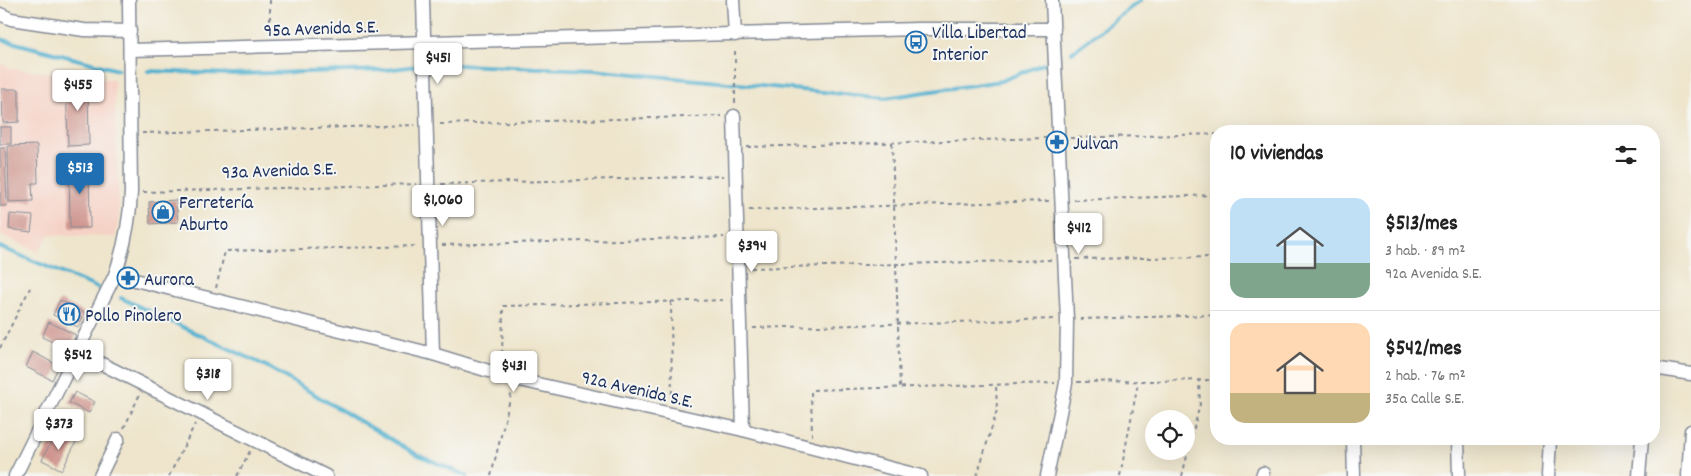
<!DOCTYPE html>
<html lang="es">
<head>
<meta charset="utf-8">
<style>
	body { margin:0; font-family:Dekko,sans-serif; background:#f2f2f2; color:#222; height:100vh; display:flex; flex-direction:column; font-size:19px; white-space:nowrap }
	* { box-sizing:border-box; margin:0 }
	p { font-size:16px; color:#767676 }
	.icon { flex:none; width:28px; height:28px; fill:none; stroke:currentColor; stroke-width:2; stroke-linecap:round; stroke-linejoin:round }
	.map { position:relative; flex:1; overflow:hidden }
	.details { position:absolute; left:1210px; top:125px; width:450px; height:320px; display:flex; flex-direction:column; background:#fff; border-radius:20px; box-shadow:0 5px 20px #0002 }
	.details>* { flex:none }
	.controls { position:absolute; left:1145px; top:410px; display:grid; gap:10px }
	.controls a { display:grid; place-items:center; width:50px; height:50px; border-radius:50%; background:#fff; box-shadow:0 5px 20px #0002; font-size:25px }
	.price { position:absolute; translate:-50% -42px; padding:0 11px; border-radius:5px; background:#fff; color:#222; font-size:16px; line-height:32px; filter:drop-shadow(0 1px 2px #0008) }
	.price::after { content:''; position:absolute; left:50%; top:30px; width:15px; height:11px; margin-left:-8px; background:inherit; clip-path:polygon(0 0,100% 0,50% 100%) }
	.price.current { background:#1f6fb2; color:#fff }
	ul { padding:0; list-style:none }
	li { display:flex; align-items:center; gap:15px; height:125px; padding:0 20px }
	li+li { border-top:1px solid #e0e0e0 }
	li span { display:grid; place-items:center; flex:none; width:140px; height:100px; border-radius:15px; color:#555 }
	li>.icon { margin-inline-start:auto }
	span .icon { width:60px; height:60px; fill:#fffc; stroke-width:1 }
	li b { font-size:21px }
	h2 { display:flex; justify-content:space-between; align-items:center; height:60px; padding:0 20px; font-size:21px }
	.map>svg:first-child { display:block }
	.built { fill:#f6d1c5 }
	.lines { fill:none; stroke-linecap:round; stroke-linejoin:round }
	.stream { stroke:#50b0cf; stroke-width:4 }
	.building { fill:#cf9790 }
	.minor-casing { stroke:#848a95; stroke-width:15 }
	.path { stroke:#848a95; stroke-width:2; stroke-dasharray:4 4; stroke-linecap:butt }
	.minor { stroke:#fff; stroke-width:12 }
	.labels { text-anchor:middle; stroke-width:4; stroke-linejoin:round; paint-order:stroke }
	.street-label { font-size:19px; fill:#1b2f5e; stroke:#f6f6f2 }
	.poi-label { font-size:19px; fill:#1b2f5e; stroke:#f6f6f2; text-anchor:start }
</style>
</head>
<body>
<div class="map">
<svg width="1691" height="476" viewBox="0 0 1691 476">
	<rect width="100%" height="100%" fill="#f6f6f2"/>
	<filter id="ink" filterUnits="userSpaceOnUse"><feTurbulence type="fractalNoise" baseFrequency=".02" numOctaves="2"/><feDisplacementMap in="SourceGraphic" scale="10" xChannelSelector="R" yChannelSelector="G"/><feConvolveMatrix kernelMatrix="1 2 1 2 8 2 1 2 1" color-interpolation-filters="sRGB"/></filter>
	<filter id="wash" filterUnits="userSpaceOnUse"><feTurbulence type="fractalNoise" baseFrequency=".0096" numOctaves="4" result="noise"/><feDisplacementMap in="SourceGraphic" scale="20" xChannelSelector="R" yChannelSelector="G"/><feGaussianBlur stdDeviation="1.12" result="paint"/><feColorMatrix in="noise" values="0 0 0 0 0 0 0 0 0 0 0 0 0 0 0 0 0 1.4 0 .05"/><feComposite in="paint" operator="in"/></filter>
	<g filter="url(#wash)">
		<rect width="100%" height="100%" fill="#eee5cc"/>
		<polygon class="built" points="0,63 12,69 114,80 119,216 115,237 49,235 38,252 0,234"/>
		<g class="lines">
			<g class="stream">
				<polyline points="0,39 118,70"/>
				<polyline points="1072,52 1141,0"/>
				<polyline points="148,71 232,74 385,70 433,64 593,70 885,98 1001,81 1046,63"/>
				<polyline points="0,247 98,288"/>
				<polyline points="121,298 266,366 416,454 467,476"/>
			</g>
		</g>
		<g id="blocks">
			<g class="building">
				<polygon points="66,79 88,79 89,145 68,146"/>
				<polygon points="2,89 19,89 19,122 3,123"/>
				<rect x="0" y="127" width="11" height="17"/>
				<polygon points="37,145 38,183 32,183 33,201 9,202 8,146"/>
				<polygon points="0,148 5,148 7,206 0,206"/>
				<polygon points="69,162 89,162 90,228 70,228"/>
				<polygon points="176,200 178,222 150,224 149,202"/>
				<polygon points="10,214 33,216 31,232 9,229"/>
				<polygon points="60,300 85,313 78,327 53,315"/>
				<polygon points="49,322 76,335 69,350 42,337"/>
				<polygon points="33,352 59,366 52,380 26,367"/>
				<polygon points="75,392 95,402 89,413 69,403"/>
				<polygon points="56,432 76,442 62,470 42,460"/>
			</g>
		</g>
	</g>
	<g filter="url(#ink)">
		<use href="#blocks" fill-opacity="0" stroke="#848a95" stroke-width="1"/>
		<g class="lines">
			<g class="minor-casing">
				<g id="minor">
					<polyline points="423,0 433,354"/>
					<polyline points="733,0 735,35"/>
					<polyline points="0,14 11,19 84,30 130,31"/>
					<polyline points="130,50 918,29 1054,29"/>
					<polyline points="734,116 743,430"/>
					<polyline points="115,275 433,354 515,379 743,430 921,476"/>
					<polyline points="78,352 326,476"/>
					<polyline points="1654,368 1691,374"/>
					<polyline points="1353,439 1354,476"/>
					<polyline points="1458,439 1459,476"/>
					<path d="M 15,476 L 115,275 C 124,248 130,222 131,192 L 129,0"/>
					<polyline points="100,476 118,439"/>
					<polyline points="1047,476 1066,383 1067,319 1052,0"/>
					<polyline points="1262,476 1263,473"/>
					<polyline points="1548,476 1550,439"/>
					<polyline points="1639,476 1642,439"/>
					<polyline points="1688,476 1691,431"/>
				</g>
			</g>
			<g class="path">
				<polyline points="270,0 270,35"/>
				<polyline points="735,103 735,48"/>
				<polyline points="440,124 722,116"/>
				<polyline points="142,133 415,125"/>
				<polyline points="1070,138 1216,134"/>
				<polyline points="892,143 900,387"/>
				<polyline points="747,147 1047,138"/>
				<polyline points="441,184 723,176"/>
				<polyline points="143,192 416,184"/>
				<polyline points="1074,200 1216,195"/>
				<polyline points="749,210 1049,201"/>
				<polyline points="442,245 724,237"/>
				<polyline points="1076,259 1216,257"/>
				<polyline points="751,268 1051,260"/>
				<polyline points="216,288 225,251 417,246"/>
				<polyline points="671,302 672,402"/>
				<polyline points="1080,319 1216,315"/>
				<polyline points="753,328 1055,319"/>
				<polyline points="0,348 30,288"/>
				<polyline points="502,362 503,306 727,300"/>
				<polyline points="1077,382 1216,380"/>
				<polyline points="124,428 139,396"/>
				<polyline points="812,436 811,390 1055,383"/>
				<polyline points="169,476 195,424"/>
				<polyline points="237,476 250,451"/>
				<polyline points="491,476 512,391"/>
				<polyline points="977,476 997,410 996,385"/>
				<polyline points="1120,476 1138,383"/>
				<polyline points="1182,476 1200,404 1199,381"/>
			</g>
			<use href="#minor" class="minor"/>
		</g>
	</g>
	<defs>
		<g id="bus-ring" transform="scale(1.125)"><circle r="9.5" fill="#f6f6f2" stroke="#1f6fb2" stroke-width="1.5"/><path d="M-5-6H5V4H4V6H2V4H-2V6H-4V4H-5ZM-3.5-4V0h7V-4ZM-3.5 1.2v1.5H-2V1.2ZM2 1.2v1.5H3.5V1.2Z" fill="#1f6fb2"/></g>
		<g id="pharmacy-ring" transform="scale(1.125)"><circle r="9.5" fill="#f6f6f2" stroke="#1f6fb2" stroke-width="1.5"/><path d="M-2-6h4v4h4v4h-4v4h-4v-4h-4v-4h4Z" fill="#1f6fb2"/></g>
		<g id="shop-ring" transform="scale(1.125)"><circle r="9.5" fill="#f6f6f2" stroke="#1f6fb2" stroke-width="1.5"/><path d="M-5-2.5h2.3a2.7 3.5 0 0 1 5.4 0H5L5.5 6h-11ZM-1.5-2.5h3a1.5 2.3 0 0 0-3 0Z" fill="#1f6fb2"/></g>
		<g id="restaurant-ring" transform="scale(1.125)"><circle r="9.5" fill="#f6f6f2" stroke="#1f6fb2" stroke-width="1.5"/><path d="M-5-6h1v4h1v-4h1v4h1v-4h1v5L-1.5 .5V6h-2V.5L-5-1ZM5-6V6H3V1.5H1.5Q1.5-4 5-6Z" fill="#1f6fb2"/></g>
	</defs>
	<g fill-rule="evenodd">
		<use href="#bus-ring" x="916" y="42"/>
		<use href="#pharmacy-ring" x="1057" y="142"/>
		<use href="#shop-ring" x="163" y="212"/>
		<use href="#pharmacy-ring" x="128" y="278"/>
		<use href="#restaurant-ring" x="69" y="314"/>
	</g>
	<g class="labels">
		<g class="street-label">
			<text transform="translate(321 27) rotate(-2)" y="7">95a Avenida S.E.</text>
			<text transform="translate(279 169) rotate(-2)" y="7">93a Avenida S.E.</text>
			<text transform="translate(638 388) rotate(13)" y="7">92a Avenida S.E.</text>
		</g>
		<g class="poi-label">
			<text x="932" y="38">Villa Libertad<tspan x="932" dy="22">Interior</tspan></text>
			<text x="1073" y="149">Julvan</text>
			<text x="179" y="208">Ferretería<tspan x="179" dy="22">Aburto</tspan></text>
			<text x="144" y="285">Aurora</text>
			<text x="85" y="321">Pollo Pinolero</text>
		</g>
	</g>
</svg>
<div class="controls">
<a><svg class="icon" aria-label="locate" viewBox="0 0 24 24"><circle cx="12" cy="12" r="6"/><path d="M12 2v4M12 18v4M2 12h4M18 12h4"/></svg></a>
</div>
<b class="price" style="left:438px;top:85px">$451</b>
<b class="price" style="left:78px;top:112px">$455</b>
<b class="price current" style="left:80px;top:195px">$513</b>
<b class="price" style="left:443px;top:227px">$1,060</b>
<b class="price" style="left:1079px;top:255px">$412</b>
<b class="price" style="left:752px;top:273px">$394</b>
<b class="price" style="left:78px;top:382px">$542</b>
<b class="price" style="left:514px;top:393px">$431</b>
<b class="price" style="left:208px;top:401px">$318</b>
<b class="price" style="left:59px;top:451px">$373</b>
<section class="details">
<h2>10 viviendas<svg class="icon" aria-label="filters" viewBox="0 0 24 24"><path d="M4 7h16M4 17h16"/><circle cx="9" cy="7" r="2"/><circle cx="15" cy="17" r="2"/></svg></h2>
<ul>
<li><span style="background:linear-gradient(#bfe0f5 65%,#7fa58c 0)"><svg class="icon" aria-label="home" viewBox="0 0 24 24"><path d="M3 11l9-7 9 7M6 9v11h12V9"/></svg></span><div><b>$513/mes</b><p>3 hab. · 89 m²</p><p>92a Avenida S.E.</p></div></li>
<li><span style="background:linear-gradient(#ffd9b3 70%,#c2b280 0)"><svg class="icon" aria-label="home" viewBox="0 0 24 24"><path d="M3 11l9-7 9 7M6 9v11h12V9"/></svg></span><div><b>$542/mes</b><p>2 hab. · 76 m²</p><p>35a Calle S.E.</p></div></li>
</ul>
</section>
</div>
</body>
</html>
